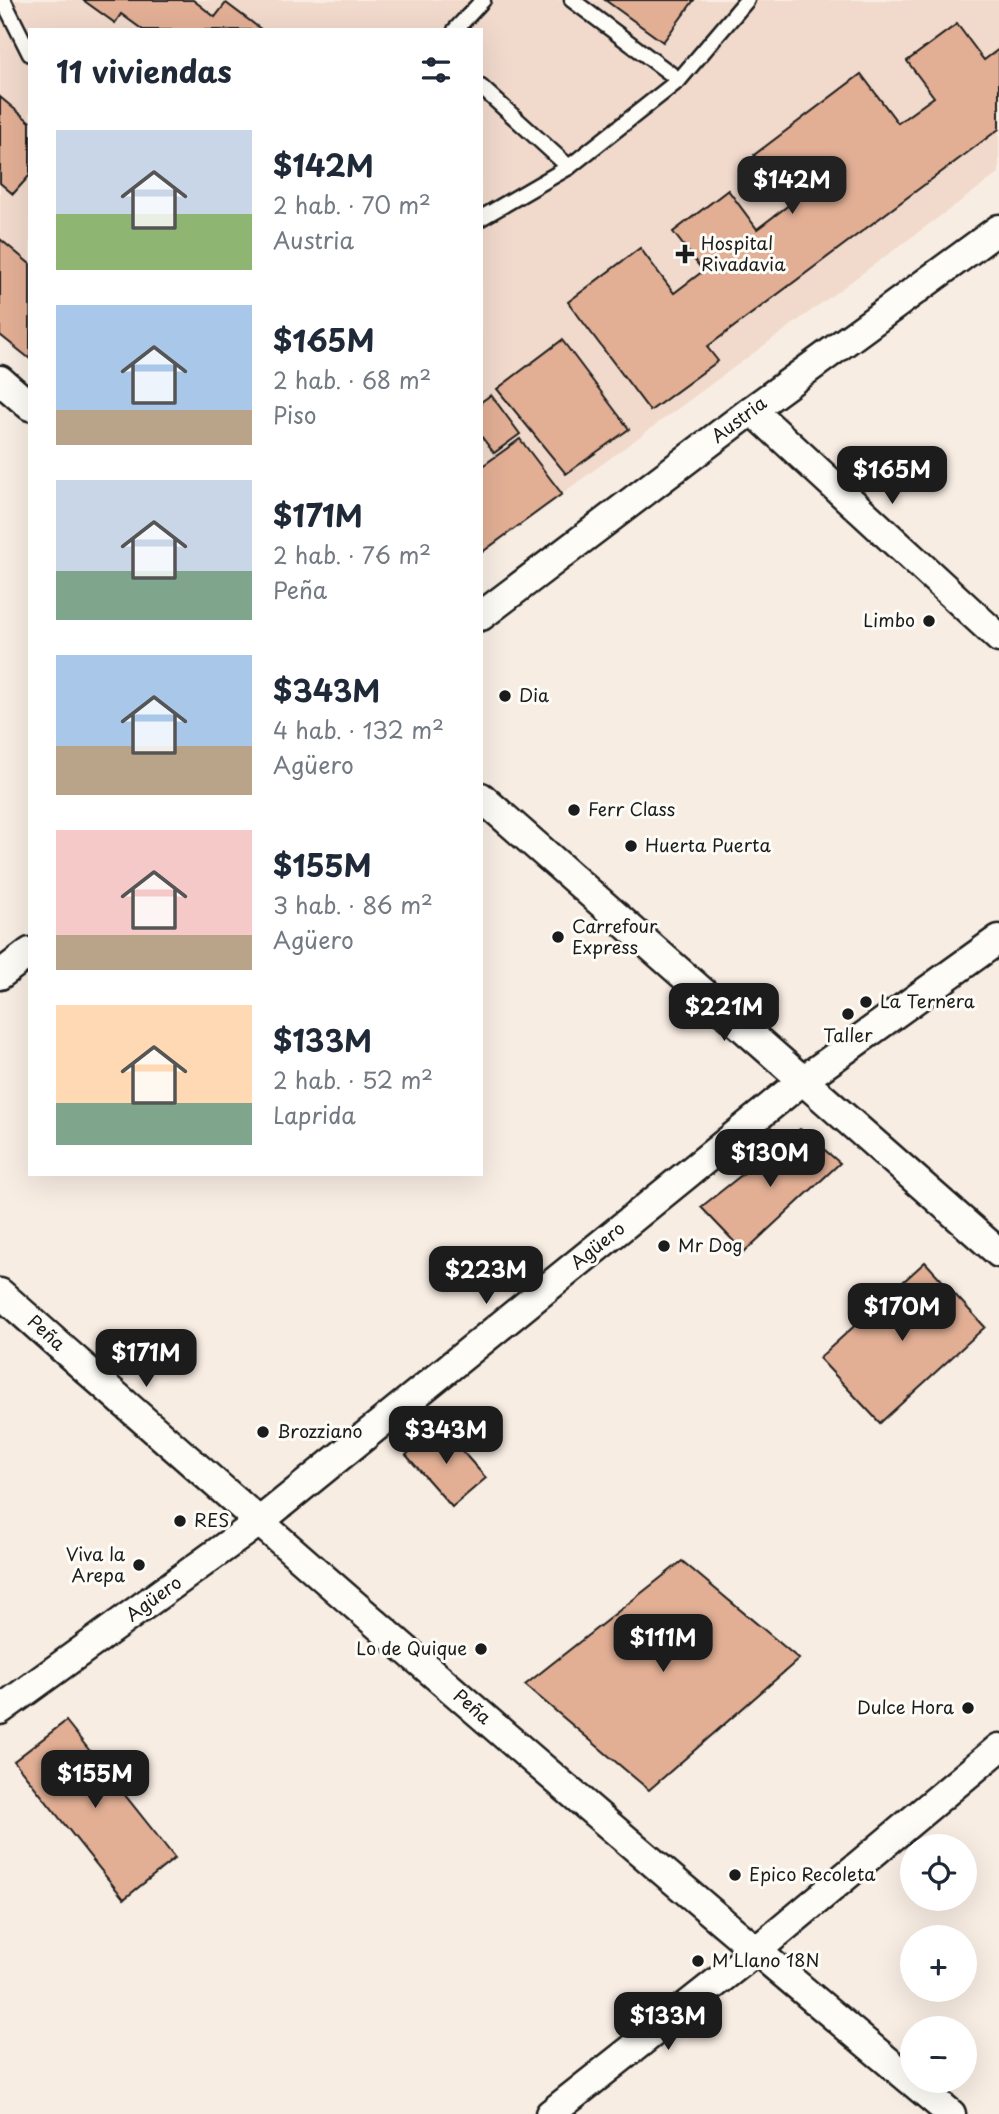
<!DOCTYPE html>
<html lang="es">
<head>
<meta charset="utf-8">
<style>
	body { margin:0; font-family:"Playpen Sans",sans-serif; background:#f6f6f7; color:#1f2937; height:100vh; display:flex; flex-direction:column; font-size:26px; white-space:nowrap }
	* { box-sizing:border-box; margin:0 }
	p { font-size:23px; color:#747a83 }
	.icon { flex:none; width:38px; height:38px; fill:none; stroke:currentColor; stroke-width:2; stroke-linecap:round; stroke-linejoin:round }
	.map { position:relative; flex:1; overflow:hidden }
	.drawer { position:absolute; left:28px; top:28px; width:455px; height:1148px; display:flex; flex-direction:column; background:#fff; border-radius:0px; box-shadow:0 7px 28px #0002 }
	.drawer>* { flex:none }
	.buttons { position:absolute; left:900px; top:1834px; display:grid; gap:14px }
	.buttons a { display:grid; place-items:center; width:77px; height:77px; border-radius:50%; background:#fff; box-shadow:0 7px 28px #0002; font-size:35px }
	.price { position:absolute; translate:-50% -60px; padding:0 16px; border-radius:14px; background:#1c1c1c; color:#fff; font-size:23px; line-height:46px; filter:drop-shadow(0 2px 4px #0008) }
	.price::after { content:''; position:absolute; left:50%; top:42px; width:21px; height:16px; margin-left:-10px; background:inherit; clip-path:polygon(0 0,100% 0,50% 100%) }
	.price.on { background:#222; color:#fff }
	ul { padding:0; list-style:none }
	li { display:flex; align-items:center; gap:21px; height:175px; padding:0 28px }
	li span { display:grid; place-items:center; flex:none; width:196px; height:140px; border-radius:0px; color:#555 }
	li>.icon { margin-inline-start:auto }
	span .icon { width:84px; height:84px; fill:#fffc; stroke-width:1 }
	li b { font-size:30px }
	h2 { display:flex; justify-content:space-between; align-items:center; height:84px; padding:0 28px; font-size:30px }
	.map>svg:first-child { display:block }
	.built { fill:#f1dacc }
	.building { fill:#e2af95; stroke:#1c1c1c; stroke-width:2 }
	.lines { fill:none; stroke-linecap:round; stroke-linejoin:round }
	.lane-casing { stroke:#1c1c1c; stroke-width:19 }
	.street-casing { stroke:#1c1c1c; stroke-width:33 }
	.lane { stroke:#fdfcf7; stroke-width:14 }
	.street { stroke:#fdfcf7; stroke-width:28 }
	.poi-dot { fill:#1c1c1c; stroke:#fdfcf7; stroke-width:2.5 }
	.labels { text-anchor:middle; stroke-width:6; stroke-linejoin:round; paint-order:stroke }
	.poi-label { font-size:18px; fill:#1c1c1c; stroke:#fdfcf7; text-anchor:start }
	.street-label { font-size:18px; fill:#1c1c1c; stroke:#fdfcf7 }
</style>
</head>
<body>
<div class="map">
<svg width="999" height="2114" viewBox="0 0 999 2114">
	<rect width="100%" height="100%" fill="#f8ede3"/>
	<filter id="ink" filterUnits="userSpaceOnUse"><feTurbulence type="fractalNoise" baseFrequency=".0143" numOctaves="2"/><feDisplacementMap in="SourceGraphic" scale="14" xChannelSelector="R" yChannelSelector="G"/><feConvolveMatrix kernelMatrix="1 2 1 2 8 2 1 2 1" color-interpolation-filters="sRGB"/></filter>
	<g filter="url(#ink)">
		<polygon class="built" points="0,0 999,0 999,173 481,553 481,30 30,30 30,359 0,335"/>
		<g class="building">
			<polygon points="83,0 193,0 215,17 226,3 262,30 143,30 121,14 115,23"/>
			<polygon points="605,0 694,0 663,42"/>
			<polygon points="957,24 984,60 999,49 999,129 707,347 718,361 650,411 568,302 640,248 674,293 703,271 673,232 728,190 757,229 790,204 754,155 861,74 898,123 934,97 907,61"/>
			<polygon points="0,97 30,122 30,175 13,194 0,183"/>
			<polygon points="0,239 30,264 30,359 0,335"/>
			<polygon points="562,340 629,429 566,474 497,389"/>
			<polygon points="491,395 520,434 494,453 481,436 481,402"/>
			<polygon points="520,439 562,494 481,553 481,467"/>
			<polygon points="800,1129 840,1163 744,1252 701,1207"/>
			<polygon points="925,1262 985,1327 880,1423 819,1358"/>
			<polygon points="440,1426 486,1478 452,1507 406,1455"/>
			<polygon points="682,1561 799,1659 649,1790 525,1685"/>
			<polygon points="66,1721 175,1858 124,1899 14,1761"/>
		</g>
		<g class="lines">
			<g class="lane-casing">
				<g id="lane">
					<polyline points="3,0 30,54"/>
					<polyline points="572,0 679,80"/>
					<polyline points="455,30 483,0"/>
					<polyline points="481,87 569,167"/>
					<polyline points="481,218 569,167 679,80 747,0"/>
				</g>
			</g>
			<g class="street-casing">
				<g id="street">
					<polyline points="0,380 30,406"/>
					<polyline points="752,410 999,638"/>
					<polyline points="481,616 752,410 999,229"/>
					<polyline points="481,797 999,1253"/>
					<polyline points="0,975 30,952"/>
					<path d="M 0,1293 C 313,1571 629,1846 951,2114"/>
					<polyline points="0,1710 259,1522 803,1080 999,939"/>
					<polyline points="550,2114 756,1951 999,1748"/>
				</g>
			</g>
			<use href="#lane" class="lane"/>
			<use href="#street" class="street"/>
		</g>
	</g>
	<g class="poi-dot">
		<path d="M681.5 243.5h7v7h7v7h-7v7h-7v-7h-7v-7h7z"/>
		<circle cx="929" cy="621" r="7"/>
		<circle cx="505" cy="696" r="7"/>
		<circle cx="574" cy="810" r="7"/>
		<circle cx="631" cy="846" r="7"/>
		<circle cx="558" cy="937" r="7"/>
		<circle cx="866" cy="1002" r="7"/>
		<circle cx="848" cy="1014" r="7"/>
		<circle cx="664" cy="1246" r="7"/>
		<circle cx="263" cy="1432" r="7"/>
		<circle cx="180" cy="1521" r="7"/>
		<circle cx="139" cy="1565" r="7"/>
		<circle cx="481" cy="1649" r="7"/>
		<circle cx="968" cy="1708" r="7"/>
		<circle cx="735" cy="1875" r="7"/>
		<circle cx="698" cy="1961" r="7"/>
	</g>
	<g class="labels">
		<g class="poi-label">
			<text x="701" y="250">Hospital<tspan x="701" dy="21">Rivadavia</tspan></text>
			<text x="915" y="627" text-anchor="end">Limbo</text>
			<text x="519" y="702">Dia</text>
			<text x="588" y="816">Ferr Class</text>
			<text x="645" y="852">Huerta Puerta</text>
			<text x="572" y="933">Carrefour<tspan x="572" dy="21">Express</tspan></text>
			<text x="880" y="1008">La Ternera</text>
			<text x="848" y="1042" text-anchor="middle">Taller</text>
			<text x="678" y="1252">Mr Dog</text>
			<text x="277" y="1438">Brozziano</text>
			<text x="194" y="1527">RES</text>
			<text x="125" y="1561" text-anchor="end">Viva la<tspan x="125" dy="21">Arepa</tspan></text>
			<text x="467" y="1655" text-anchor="end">Lo de Quique</text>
			<text x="954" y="1714" text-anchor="end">Dulce Hora</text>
			<text x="749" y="1881">Epico Recoleta</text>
			<text x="712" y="1967">M Llano 18N</text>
		</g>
		<g class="street-label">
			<text transform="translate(739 420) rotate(-37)" y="6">Austria</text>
			<text transform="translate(598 1246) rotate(-39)" y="6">Agüero</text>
			<text transform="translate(46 1333) rotate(42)" y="6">Peña</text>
			<text transform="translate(154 1599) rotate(-36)" y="6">Agüero</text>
			<text transform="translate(472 1707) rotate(41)" y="6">Peña</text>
		</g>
	</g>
</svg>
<div class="buttons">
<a><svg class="icon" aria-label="locate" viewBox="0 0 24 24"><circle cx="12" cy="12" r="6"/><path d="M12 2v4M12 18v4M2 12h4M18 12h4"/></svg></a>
<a>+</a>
<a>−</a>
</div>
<b class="price on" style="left:792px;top:216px">$142M</b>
<b class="price" style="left:892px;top:506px">$165M</b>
<b class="price" style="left:724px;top:1043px">$221M</b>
<b class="price" style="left:770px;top:1189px">$130M</b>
<b class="price" style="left:486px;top:1306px">$223M</b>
<b class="price" style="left:902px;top:1343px">$170M</b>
<b class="price" style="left:146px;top:1389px">$171M</b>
<b class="price" style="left:446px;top:1466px">$343M</b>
<b class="price" style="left:663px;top:1674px">$111M</b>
<b class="price" style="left:95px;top:1810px">$155M</b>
<b class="price" style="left:668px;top:2052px">$133M</b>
<section class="drawer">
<h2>11 viviendas<svg class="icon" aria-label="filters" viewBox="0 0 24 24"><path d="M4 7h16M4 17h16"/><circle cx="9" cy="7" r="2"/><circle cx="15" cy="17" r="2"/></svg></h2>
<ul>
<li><span style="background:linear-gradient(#c9d6e8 60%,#8fb573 0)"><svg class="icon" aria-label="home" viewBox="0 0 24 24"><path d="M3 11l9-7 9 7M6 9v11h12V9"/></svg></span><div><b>$142M</b><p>2 hab. · 70 m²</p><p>Austria</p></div></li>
<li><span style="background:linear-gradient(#a9c7e8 75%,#b9a48a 0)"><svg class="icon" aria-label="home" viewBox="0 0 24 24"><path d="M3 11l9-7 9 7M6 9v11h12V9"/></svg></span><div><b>$165M</b><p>2 hab. · 68 m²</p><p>Piso</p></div></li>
<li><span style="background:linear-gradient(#c9d6e8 65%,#7fa58c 0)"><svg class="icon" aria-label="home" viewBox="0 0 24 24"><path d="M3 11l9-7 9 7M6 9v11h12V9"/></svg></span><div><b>$171M</b><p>2 hab. · 76 m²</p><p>Peña</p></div></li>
<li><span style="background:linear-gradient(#a9c7e8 65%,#b9a48a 0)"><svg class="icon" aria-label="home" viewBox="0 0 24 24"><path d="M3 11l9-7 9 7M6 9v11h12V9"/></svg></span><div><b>$343M</b><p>4 hab. · 132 m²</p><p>Agüero</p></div></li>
<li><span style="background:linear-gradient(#f6c9c9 75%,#b9a48a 0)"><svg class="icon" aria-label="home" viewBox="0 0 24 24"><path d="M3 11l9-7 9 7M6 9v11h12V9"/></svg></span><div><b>$155M</b><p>3 hab. · 86 m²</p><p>Agüero</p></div></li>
<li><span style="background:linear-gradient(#ffd9b3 70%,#7fa58c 0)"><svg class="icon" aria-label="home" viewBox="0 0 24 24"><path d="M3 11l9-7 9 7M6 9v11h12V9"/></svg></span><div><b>$133M</b><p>2 hab. · 52 m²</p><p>Laprida</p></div></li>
</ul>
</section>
</div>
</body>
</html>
